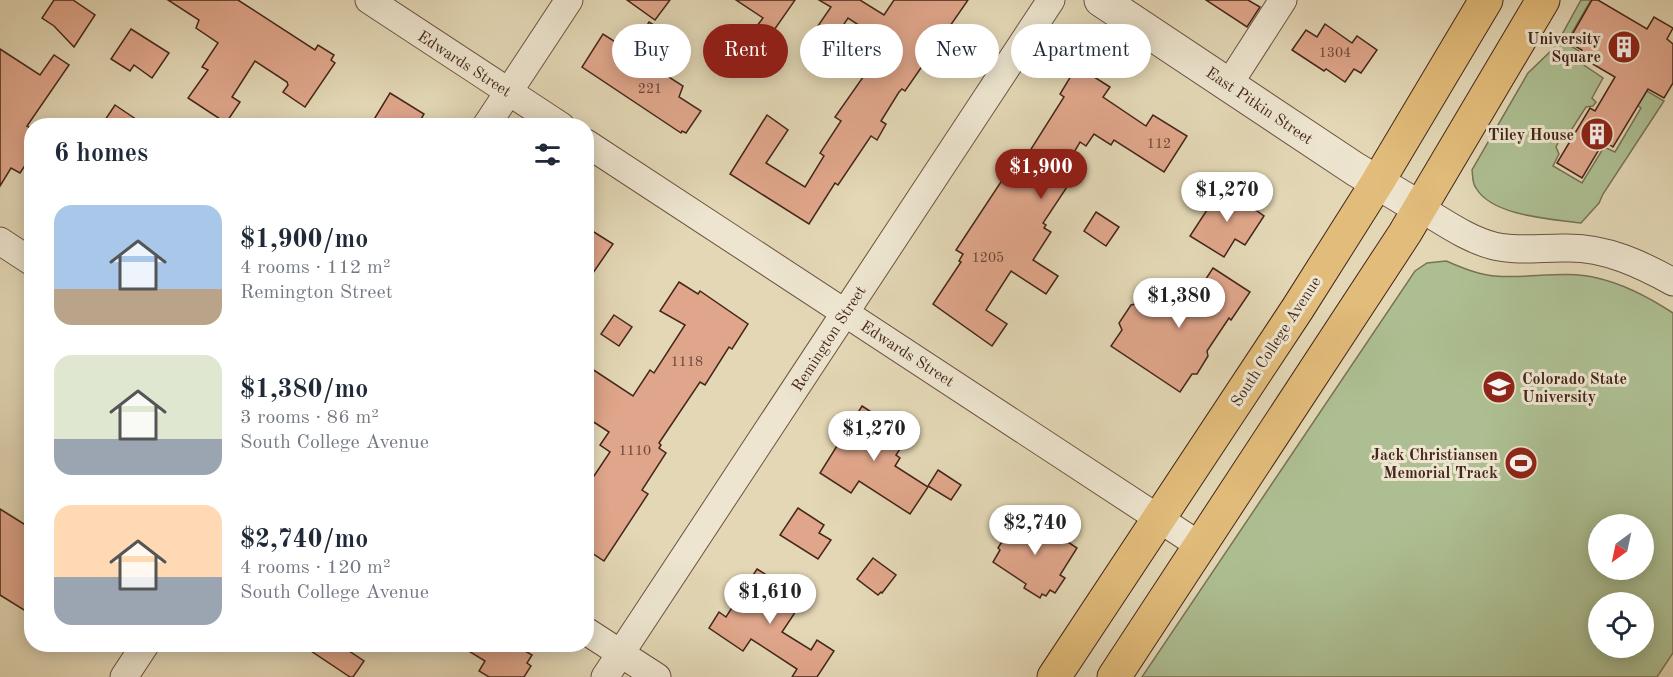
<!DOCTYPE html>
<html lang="en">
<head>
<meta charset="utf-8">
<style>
	body { margin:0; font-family:"Old Standard TT",serif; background:#f2f2f3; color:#1f2937; height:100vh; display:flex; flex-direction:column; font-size:22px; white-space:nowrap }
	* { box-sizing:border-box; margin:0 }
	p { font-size:20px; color:#747a83 }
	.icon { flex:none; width:33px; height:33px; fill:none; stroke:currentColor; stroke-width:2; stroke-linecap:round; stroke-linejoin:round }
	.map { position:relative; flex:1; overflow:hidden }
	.sheet { position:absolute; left:24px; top:118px; width:570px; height:534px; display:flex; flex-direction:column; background:#fff; border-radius:24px; box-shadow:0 3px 15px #0003 }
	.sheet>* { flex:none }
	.banner { position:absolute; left:612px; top:24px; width:570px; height:54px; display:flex; gap:12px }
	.needle { width:39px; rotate:213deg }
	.buttons { position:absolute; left:1588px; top:514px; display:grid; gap:12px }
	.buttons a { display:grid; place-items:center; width:66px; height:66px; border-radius:50%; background:#fff; box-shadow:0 3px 15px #0003; font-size:30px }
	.price { position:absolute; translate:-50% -51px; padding:0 14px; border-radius:21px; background:#fff; color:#222; font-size:20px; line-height:39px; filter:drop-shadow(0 2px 3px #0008) }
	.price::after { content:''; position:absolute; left:50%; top:36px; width:18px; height:14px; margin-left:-9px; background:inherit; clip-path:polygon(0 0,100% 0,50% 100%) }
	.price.on { background:#8f2418; color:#fff }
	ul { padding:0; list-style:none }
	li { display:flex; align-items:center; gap:18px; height:150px; padding:0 30px }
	li span { display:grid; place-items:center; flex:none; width:168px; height:120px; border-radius:18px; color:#555 }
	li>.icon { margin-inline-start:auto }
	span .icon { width:72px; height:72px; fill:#fffc; stroke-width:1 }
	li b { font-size:26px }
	h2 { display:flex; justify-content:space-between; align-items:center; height:72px; padding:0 30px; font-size:26px }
	.tag { padding:0 21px; border-radius:27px; background:#fff; box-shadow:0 3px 15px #0003; font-size:21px; line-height:54px }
	.tag.on { background:#8f2418; color:#fff }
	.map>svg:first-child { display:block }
	.green { fill:#adbf92; stroke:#797256; stroke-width:1.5; fill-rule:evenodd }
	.building { fill:#e0a68b; stroke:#45261a; stroke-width:1.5 }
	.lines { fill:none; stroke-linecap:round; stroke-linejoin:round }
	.minor-casing { stroke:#6c5241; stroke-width:29 }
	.tertiary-casing { stroke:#6c5241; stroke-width:35 }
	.trunk-casing { stroke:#45261a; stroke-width:35 }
	.minor { stroke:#ede5cf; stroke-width:27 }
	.tertiary { stroke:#ede5cf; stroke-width:33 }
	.trunk { stroke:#e2bc7a; stroke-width:33 }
	.labels { text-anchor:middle; stroke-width:6; stroke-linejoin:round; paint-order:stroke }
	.number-label { font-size:14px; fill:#6c4636 }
	.poi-label { font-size:16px; font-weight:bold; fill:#45261a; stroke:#ede5cf; text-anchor:end }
	.street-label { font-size:16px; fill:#45261a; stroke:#ede5cf }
</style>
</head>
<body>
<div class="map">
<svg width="1673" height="677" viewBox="0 0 1673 677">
	<rect width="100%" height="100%" fill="#e3d7b5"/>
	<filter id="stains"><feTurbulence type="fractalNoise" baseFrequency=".00333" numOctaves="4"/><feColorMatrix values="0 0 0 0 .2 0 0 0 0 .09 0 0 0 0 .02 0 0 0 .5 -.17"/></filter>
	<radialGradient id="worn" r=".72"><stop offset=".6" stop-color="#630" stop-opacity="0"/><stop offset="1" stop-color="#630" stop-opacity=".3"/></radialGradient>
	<g class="green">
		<path d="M 1581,0 L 1591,0 L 1566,43 L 1579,51 L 1575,59 L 1603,78 L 1592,98 L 1596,102 L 1593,106 L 1586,107 L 1570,132 L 1564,131 L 1556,147 L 1559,154 L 1553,166 L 1582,183 L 1604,147 L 1615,152 L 1641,108 L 1621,93 L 1628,80 L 1664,101 L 1603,194 L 1599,203 L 1581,223 C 1551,219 1492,216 1476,188 C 1472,183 1473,176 1472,170 L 1528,73 L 1555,47 Z"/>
		<path d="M 1446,261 C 1461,267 1478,275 1495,276 C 1529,279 1564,270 1597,278 C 1624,284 1650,298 1673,313 L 1673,653 L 1657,677 L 1142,677 L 1415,271 L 1427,263 ZM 1599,525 L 1644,525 L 1644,570 L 1599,570 ZM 1599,603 L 1644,603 L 1644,648 L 1599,648 Z"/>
	</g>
	<g class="building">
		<polygon points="54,0 73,0 95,15 74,47 54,26 42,18"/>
		<polygon points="168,0 238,0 315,50 318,45 334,55 331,60 335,63 305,107 283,92 288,85 287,82 255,61 232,97 240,102 226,123 188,98 208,70 202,67 218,43 196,28 199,20"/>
		<polygon points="627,0 670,0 655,20"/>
		<polygon points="736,0 795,0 763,46 750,35 763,18"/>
		<polygon points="819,0 860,0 884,15 894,0 968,0 905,91 902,89 899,92 881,121 886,124 877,140 871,136 838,185 835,183 809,224 730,174 767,115 788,130 766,163 805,187 824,156 820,153 841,121 835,117 873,63 867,59 880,39 848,18 829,47 811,36 831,7"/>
		<polygon points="1206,0 1248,0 1260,7 1247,27"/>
		<polygon points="1592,0 1598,0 1647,29 1654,17 1673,28 1667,39 1673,44 1673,83 1664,98 1648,89 1613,147 1604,141 1582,178 1557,163 1590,108 1595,111 1615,77 1579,56 1582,50 1568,42"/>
		<polygon points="649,22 666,33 647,63 683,86 679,97 701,111 686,133 682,131 681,133 582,67 603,34 631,52"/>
		<polygon points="1325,24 1352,43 1357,36 1377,50 1361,73 1354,69 1345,82 1326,69 1324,71 1292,50 1306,30 1317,37"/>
		<polygon points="131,29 169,53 152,78 134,65 130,71 111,59"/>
		<polygon points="0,49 40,75 54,55 69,65 27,126 32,129 32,155 20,173 11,168 0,186"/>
		<polygon points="1077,66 1110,87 1103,97 1146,126 1153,115 1187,136 1164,172 1114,140 1111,145 1094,134 1086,146 1080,142 1063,171 1073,178 1043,223 1046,225 1044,228 1051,232 1033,260 1058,276 1046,294 1011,271 986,310 1007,324 992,346 933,304 961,262 959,261 963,254 956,250 1022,150 1028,154 1064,97 1060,94"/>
		<polygon points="390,93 424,114 417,126 370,126"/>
		<polygon points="115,105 146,126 101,126"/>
		<polygon points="1220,190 1228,195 1230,192 1264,216 1245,245 1235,239 1224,257 1190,236"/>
		<polygon points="1096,212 1119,227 1106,246 1084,231"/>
		<polygon points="586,227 613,244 586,283"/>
		<polygon points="1213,268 1250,292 1231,320 1229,318 1207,351 1208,356 1197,374 1192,374 1180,392 1111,346 1122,330 1119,323 1131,305 1140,303 1150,288 1185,311"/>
		<polygon points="679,282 698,294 700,291 748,324 732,349 729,347 705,385 700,382 659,443 661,445 659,448 666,453 642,490 648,494 604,561 586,549 586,488 610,452 600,445 609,432 586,417 586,365 633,396 650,370 654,373 685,325 660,311"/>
		<polygon points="614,315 632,327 619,346 601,334"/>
		<polygon points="862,406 902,432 899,436 906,440 896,455 900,458 895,466 928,487 910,514 859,481 851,493 820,473"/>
		<polygon points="938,470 961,485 951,500 928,486"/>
		<polygon points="798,508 824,525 819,533 831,540 818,559 780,535"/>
		<polygon points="0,509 32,529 32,615 0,595"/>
		<polygon points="1024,513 1077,548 1060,575 1065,578 1055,593 1050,590 1046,596 1042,594 1040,598 1024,588 1026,584 993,562 1000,550 998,548 1008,532 1011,533"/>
		<polygon points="873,558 896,575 882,593 881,592 878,595 857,579"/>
		<polygon points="757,569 804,599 782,632 811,650 817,640 834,651 817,677 792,677 797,669 751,639 743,651 709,628 719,612 726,617"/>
		<polygon points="302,645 340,645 364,661 353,677 350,677"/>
		<polygon points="459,645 529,645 525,651 532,655 527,663 531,666 524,677 489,677 479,671 485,661"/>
	</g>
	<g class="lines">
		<g class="minor-casing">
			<g id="minor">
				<polyline points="369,0 561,126"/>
				<polyline points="1229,84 1283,0"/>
				<polyline points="486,126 569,0"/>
				<polyline points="586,143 1199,545"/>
				<path d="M 1420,208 C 1444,222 1467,239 1494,246 C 1518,252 1545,247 1569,248 C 1606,248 1641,264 1673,282"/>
				<polyline points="0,241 32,262"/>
				<polyline points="586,631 657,677"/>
				<polyline points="124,677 145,645"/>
				<polyline points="605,677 1051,0"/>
			</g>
		</g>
		<g class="tertiary-casing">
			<polyline id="tertiary" points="1101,0 1355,169 1420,208"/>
		</g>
		<g class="trunk-casing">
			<g id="trunk">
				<polyline points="1054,677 1298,308 1377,183 1486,0"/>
				<polyline points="1114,677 1405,233 1543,0"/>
			</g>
		</g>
		<use href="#minor" class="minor"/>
		<use href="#tertiary" class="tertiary"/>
		<use href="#trunk" class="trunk"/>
	</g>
	<defs>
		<g id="building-disc" transform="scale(1.725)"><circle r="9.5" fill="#8f2418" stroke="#ede5cf"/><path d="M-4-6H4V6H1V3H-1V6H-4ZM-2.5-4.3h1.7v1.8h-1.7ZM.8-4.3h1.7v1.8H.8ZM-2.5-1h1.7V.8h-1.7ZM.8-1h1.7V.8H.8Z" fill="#fff"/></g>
		<g id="university-disc" transform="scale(1.725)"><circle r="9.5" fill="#8f2418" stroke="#ede5cf"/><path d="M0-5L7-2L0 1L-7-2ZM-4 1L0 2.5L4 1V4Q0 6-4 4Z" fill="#fff"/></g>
		<g id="stadium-disc" transform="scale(1.725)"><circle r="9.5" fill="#8f2418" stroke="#ede5cf"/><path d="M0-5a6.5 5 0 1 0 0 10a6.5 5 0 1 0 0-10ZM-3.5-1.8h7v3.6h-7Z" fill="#fff"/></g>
	</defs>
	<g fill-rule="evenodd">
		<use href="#building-disc" x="1624" y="47"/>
		<use href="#building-disc" x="1597" y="134"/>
		<use href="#university-disc" x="1499" y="387"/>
		<use href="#stadium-disc" x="1521" y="463"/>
	</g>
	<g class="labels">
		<g class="number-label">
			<text x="1335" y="57">1304</text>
			<text x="650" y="93">221</text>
			<text x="1159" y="148">112</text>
			<text x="988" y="262">1205</text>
			<text x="687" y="366">1118</text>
			<text x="635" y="455">1110</text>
		</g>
		<g class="poi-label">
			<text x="1601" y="44">University<tspan x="1601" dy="18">Square</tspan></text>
			<text x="1574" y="140">Tiley House</text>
			<text x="1522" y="384" text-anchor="start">Colorado State<tspan x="1522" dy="18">University</tspan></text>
			<text x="1498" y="460">Jack Christiansen<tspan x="1498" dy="18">Memorial Track</tspan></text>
		</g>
		<g class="street-label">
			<text transform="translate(465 63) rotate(33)" y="6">Edwards Street</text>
			<text transform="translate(1260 105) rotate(34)" y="6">East Pitkin Street</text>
			<text transform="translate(828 338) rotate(-57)" y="6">Remington Street</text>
			<text transform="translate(1275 341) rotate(-57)" y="6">South College Avenue</text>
			<text transform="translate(908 353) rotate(33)" y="6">Edwards Street</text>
		</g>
	</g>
	<rect width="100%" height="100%" filter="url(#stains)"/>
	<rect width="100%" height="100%" fill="url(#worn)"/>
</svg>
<div class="buttons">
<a><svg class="needle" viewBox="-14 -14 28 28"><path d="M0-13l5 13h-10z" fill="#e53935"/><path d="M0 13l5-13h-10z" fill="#747a83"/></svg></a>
<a><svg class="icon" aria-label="locate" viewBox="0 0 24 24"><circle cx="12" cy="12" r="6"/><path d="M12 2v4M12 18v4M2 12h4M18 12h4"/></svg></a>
</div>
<b class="price on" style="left:1041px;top:200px">$1,900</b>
<b class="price" style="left:1227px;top:223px">$1,270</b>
<b class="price" style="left:1179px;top:329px">$1,380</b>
<b class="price" style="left:874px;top:462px">$1,270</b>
<b class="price" style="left:1035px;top:556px">$2,740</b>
<b class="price" style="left:770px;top:625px">$1,610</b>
<div class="banner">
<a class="tag">Buy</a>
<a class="tag on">Rent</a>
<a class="tag">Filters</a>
<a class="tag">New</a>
<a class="tag">Apartment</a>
</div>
<section class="sheet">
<h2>6 homes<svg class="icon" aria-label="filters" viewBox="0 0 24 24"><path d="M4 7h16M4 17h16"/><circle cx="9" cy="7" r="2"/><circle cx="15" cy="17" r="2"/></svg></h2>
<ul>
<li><span style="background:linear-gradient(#a9c7e8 70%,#b9a48a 0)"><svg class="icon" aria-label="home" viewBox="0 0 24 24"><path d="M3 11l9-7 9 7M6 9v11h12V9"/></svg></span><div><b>$1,900/mo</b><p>4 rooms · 112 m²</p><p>Remington Street</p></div></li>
<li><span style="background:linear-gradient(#dfe7d0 70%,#9aa5b1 0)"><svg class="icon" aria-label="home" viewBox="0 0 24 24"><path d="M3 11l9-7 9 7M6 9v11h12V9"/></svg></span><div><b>$1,380/mo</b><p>3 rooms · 86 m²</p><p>South College Avenue</p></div></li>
<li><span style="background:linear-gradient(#ffd9b3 60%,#9aa5b1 0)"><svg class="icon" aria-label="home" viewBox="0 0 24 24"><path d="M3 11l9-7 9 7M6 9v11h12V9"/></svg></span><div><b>$2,740/mo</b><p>4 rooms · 120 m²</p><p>South College Avenue</p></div></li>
</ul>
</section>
</div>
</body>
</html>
